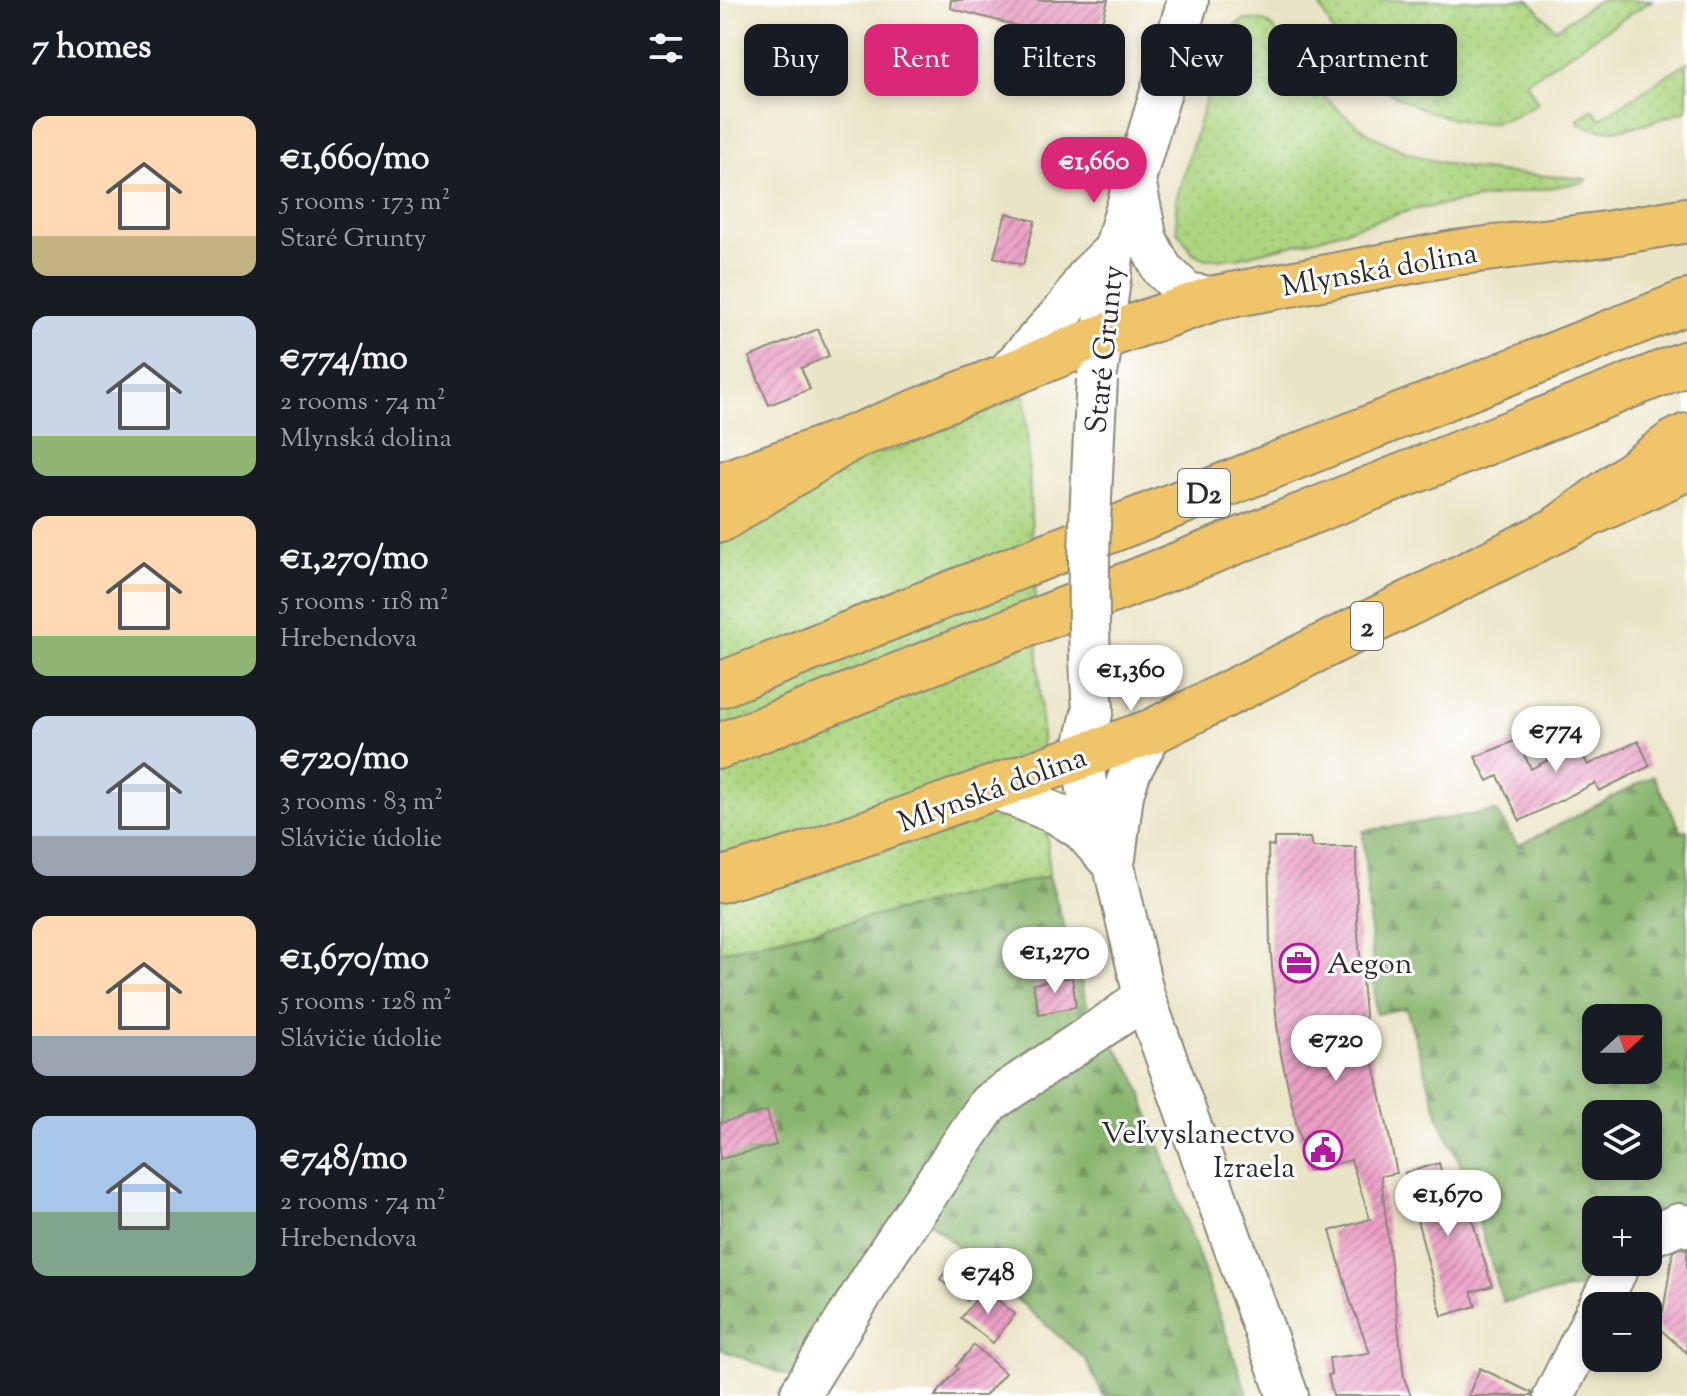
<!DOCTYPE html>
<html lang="en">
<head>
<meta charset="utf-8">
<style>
	body { margin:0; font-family:"Sorts Mill Goudy",serif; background:#20242c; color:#f1f3f6; height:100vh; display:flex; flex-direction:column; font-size:30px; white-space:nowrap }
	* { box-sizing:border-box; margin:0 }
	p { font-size:26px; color:#9ea1a6 }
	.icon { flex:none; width:44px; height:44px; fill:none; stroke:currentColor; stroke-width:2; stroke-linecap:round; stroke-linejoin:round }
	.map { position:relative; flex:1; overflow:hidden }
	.details { display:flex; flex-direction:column; background:#171b24; width:720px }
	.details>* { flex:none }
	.top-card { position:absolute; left:24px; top:24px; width:760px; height:72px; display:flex; gap:16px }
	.needle { width:52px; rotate:69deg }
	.buttons { position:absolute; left:862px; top:1004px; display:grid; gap:16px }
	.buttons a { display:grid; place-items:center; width:80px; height:80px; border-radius:16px; background:#171b24; box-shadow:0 4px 12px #0003; font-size:40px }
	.price { position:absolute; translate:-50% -68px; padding:0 18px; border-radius:28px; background:#fff; color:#222; font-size:26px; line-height:52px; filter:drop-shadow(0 2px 4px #0008) }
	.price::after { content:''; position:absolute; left:50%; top:48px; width:24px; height:18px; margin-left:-12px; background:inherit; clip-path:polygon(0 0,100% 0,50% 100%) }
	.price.current { background:#db2777; color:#fff }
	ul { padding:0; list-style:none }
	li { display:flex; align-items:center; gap:24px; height:200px; padding:0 32px }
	li span { display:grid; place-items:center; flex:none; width:224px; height:160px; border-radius:16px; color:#555 }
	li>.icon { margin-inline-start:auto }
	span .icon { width:96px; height:96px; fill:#fffc; stroke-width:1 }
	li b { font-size:34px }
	h2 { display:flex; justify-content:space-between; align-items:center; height:96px; padding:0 32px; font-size:34px }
	.pill { padding:0 28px; border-radius:16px; background:#171b24; box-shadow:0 4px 12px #0003; font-size:28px; line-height:72px }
	.pill.current { background:#db2777; color:#fff }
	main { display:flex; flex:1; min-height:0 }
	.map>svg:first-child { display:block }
	.grass { fill:url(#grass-dots); stroke:#6c8056; stroke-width:2 }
	.forest { fill:url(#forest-firs); stroke:#5a704c; stroke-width:2; fill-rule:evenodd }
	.building { fill:url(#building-hatch) }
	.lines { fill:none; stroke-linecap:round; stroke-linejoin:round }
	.minor-casing { stroke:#8a8878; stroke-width:44 }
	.major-casing { stroke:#8a8878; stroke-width:48 }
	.highway-casing { stroke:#8a8878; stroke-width:48 }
	.minor { stroke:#fff; stroke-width:40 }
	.major { stroke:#f0c469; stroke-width:44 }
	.highway { stroke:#f0c469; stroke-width:44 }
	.minor-bridge-casing { stroke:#8a8878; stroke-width:44; stroke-linecap:butt }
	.minor-bridge { stroke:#fff; stroke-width:40 }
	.labels { text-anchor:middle; stroke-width:6; stroke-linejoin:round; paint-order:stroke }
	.shield { fill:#fff; stroke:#6b6b6b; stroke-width:2 }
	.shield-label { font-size:28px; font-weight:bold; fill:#2b2b2b }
	.street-label { font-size:30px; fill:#2b2b2b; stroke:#fff }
	.poi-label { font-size:30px; fill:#2b2b2b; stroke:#fff; text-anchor:start }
</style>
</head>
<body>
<main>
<section class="details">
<h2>7 homes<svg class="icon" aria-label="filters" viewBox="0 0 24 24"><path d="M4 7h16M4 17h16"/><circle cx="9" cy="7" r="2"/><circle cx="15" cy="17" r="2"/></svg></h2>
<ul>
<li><span style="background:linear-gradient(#ffd9b3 75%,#c2b280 0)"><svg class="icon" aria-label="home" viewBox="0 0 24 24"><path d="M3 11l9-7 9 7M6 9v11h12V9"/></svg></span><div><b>€1,660/mo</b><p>5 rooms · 173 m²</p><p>Staré Grunty</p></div></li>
<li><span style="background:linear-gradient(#c9d6e8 75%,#8fb573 0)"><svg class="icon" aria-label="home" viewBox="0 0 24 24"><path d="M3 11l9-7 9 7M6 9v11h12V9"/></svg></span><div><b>€774/mo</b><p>2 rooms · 74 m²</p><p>Mlynská dolina</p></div></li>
<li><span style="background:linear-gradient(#ffd9b3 75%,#8fb573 0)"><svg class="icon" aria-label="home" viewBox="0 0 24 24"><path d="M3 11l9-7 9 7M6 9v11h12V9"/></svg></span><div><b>€1,270/mo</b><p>5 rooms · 118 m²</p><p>Hrebendova</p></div></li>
<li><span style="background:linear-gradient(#c9d6e8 75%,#9aa5b1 0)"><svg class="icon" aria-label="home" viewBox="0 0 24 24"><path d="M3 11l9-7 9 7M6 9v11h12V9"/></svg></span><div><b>€720/mo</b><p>3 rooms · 83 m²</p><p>Slávičie údolie</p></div></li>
<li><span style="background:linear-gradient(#ffd9b3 75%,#9aa5b1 0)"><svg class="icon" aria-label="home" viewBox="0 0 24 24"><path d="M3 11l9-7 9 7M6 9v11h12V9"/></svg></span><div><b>€1,670/mo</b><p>5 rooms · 128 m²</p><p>Slávičie údolie</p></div></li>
<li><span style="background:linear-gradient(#a9c7e8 60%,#7fa58c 0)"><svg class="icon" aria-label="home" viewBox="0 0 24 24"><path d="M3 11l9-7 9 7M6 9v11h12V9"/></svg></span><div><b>€748/mo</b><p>2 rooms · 74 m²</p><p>Hrebendova</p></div></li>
</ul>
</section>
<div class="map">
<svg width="967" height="1396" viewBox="0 0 967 1396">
	<defs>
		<pattern id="grass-dots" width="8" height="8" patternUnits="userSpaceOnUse" patternTransform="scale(2)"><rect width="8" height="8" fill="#acd580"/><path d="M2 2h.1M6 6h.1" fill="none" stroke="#94b76f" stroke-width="1.8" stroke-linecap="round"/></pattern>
		<pattern id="forest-firs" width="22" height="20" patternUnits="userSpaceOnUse" patternTransform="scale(2)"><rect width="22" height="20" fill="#89b66e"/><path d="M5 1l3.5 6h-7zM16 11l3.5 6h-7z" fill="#70945b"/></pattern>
		<pattern id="building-hatch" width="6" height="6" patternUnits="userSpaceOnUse" patternTransform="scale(2)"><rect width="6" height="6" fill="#eb9fc6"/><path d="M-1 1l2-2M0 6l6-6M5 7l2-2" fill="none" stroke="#bf82a1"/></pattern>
	</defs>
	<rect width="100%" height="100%" fill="#fff"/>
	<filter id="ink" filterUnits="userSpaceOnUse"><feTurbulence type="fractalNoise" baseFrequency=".0125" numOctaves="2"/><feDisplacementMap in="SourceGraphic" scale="16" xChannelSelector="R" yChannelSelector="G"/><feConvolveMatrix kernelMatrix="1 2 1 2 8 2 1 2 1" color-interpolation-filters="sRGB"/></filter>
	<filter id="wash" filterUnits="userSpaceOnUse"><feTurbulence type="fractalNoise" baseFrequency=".006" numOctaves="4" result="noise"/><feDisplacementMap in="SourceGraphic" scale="32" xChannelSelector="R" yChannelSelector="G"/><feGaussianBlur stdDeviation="1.8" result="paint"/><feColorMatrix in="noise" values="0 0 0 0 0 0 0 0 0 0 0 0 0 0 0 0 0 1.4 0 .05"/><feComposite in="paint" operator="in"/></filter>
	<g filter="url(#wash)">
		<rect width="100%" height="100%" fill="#eae4c6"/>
		<g class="grass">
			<path d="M 597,0 L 809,0 L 835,29 L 879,0 L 932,0 L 806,82 L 818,103 C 804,110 789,120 773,122 C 731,127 661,96 634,64 C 618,46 608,21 597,0 Z"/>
			<path d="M 523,20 C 533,20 544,19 552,27 C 561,35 565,48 572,58 C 588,82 608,102 631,120 C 697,174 787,172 867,179 L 864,182 L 691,210 L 596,239 L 517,258 L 485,259 L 473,253 L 457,231 L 456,200 L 503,43 L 507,32 Z"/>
			<path d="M 967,62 L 967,110 C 938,120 887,141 859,123 L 858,119 L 873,109 L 880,119 Z"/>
			<polygon points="305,394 329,876 0,952 0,480 178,449"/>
		</g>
		<g class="forest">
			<path d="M 933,776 L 962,832 L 967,830 L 967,1217 L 928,1228 L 928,1210 L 876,1210 L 876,1262 L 889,1262 L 875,1285 L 783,1302 L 744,1172 L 720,1121 L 686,1008 L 656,1014 L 643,831 L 776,811 L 798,846 ZM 876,1018 L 928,1018 L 928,1070 L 876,1070 ZM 876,1114 L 928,1114 L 928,1166 L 876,1166 Z"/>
			<polygon points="329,876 368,1007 415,1076 528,1396 384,1396 365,1359 192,1207 70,1377 0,1349 0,952"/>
		</g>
		<g id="blocks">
			<g class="building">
				<polygon points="231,0 388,0 376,43 349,36 346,47 323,40 324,33 230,8"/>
				<polygon points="286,213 315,221 303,265 274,257"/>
				<polygon points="98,329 109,356 81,368 90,389 49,405 29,357"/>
				<polygon points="797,740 811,769 857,745 868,765 918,741 930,766 879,791 875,783 800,821 778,776 768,781 755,757"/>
				<polygon points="554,838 590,838 592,847 636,847 637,922 646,1026 677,1173 661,1176 684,1378 691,1396 613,1396 608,1375 611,1374 609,1358 650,1353 631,1303 610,1231 650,1219 631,1160 587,1171 561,1055 557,1025 550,943 548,845 554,846"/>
				<polygon points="352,977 356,1007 319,1014 313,984"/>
				<polygon points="47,1111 56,1145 0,1159 0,1123"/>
				<polygon points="719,1163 723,1178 738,1173 772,1286 751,1292 756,1306 722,1316 685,1173"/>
				<polygon points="961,1248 967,1249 967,1353 933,1323 943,1312 953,1251"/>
				<polygon points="236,1259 263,1281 247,1301 220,1279"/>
				<polygon points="264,1289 295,1314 273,1343 241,1318"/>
				<polygon points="254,1345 285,1373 265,1396 215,1396 238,1369 236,1366"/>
				<polygon points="760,1368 812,1393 811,1396 748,1396"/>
			</g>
		</g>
	</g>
	<g filter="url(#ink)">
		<use href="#blocks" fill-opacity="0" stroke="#8a8878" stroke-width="2"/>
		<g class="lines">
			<g class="minor-casing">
				<g id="minor">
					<polyline points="416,185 427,240 442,269 467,293 495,298"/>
					<polyline points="378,368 394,250 468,0"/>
					<polyline points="284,376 347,307 368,275 394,250"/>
					<polyline points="373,709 362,757 368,795 394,866 424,996 568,1396"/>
					<polyline points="274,788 337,814 362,830 386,857"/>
					<polyline points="395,858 403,794 411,770 433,731"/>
					<polyline points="928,1237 959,1224 967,1226"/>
					<polyline points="879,1306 901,1262"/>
					<polyline points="81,1392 168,1252 269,1103 402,1014 424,996"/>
					<polyline points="834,1396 876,1312"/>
				</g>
			</g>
			<g class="major-casing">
				<g id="major">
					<polyline points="0,485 129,439 380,338 495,298 734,253 886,234 967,220"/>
					<polyline points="0,880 81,856 433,731 836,530 967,468"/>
				</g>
			</g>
			<g class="highway-casing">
				<g id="highway">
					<polyline points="0,520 129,439"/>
					<polyline points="836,530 953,443 967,436"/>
					<polyline points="0,685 967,302"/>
					<polyline points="0,746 967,363"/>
				</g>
			</g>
			<use href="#minor" class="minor"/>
			<use href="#major" class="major"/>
			<use href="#highway" class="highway"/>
			<g class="minor-bridge-casing">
				<path id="minor-bridge" d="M 373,709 C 364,599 371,490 377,380"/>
			</g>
			<use href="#minor-bridge" class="minor-bridge"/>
		</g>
	</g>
	<defs>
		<g id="office-ring" transform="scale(2)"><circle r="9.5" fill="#fff" stroke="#b5179e" stroke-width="1.5"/><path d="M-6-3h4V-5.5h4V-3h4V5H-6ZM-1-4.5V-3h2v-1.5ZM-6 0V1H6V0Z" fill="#b5179e"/></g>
		<g id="civic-ring" transform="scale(2)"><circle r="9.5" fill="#fff" stroke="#b5179e" stroke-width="1.5"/><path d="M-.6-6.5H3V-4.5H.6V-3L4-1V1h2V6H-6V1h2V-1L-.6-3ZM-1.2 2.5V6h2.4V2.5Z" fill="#b5179e"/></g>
	</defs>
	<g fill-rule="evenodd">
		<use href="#office-ring" x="579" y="963"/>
		<use href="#civic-ring" x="603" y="1150"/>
	</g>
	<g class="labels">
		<g class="shield">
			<rect x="458" y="469" width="52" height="48" rx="6"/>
			<rect x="631" y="602" width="32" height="48" rx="6"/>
		</g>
		<g class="shield-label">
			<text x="484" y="503">D2</text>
			<text x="647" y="636">2</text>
		</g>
		<g class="street-label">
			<text transform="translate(659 269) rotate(-10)" y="10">Mlynská dolina</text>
			<text transform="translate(384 349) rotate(-84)" y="10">Staré Grunty</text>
			<text transform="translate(272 789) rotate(-20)" y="10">Mlynská dolina</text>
		</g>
		<g class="poi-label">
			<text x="607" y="973">Aegon</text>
			<text x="575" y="1143" text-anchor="end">Veľvyslanectvo<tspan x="575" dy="34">Izraela</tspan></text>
		</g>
	</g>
</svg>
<div class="buttons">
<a><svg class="needle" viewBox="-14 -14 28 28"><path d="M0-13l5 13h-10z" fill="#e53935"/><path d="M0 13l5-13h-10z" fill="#9ea1a6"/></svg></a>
<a><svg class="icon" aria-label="layers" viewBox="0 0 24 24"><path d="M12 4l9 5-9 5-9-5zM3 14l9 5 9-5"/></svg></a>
<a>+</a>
<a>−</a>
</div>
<b class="price current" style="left:374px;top:205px">€1,660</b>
<b class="price" style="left:411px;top:713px">€1,360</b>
<b class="price" style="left:836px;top:774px">€774</b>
<b class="price" style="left:335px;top:995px">€1,270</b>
<b class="price" style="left:616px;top:1083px">€720</b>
<b class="price" style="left:728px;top:1238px">€1,670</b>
<b class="price" style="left:268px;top:1316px">€748</b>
<div class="top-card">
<a class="pill">Buy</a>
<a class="pill current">Rent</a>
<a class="pill">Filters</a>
<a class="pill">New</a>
<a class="pill">Apartment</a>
</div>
</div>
</main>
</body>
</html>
